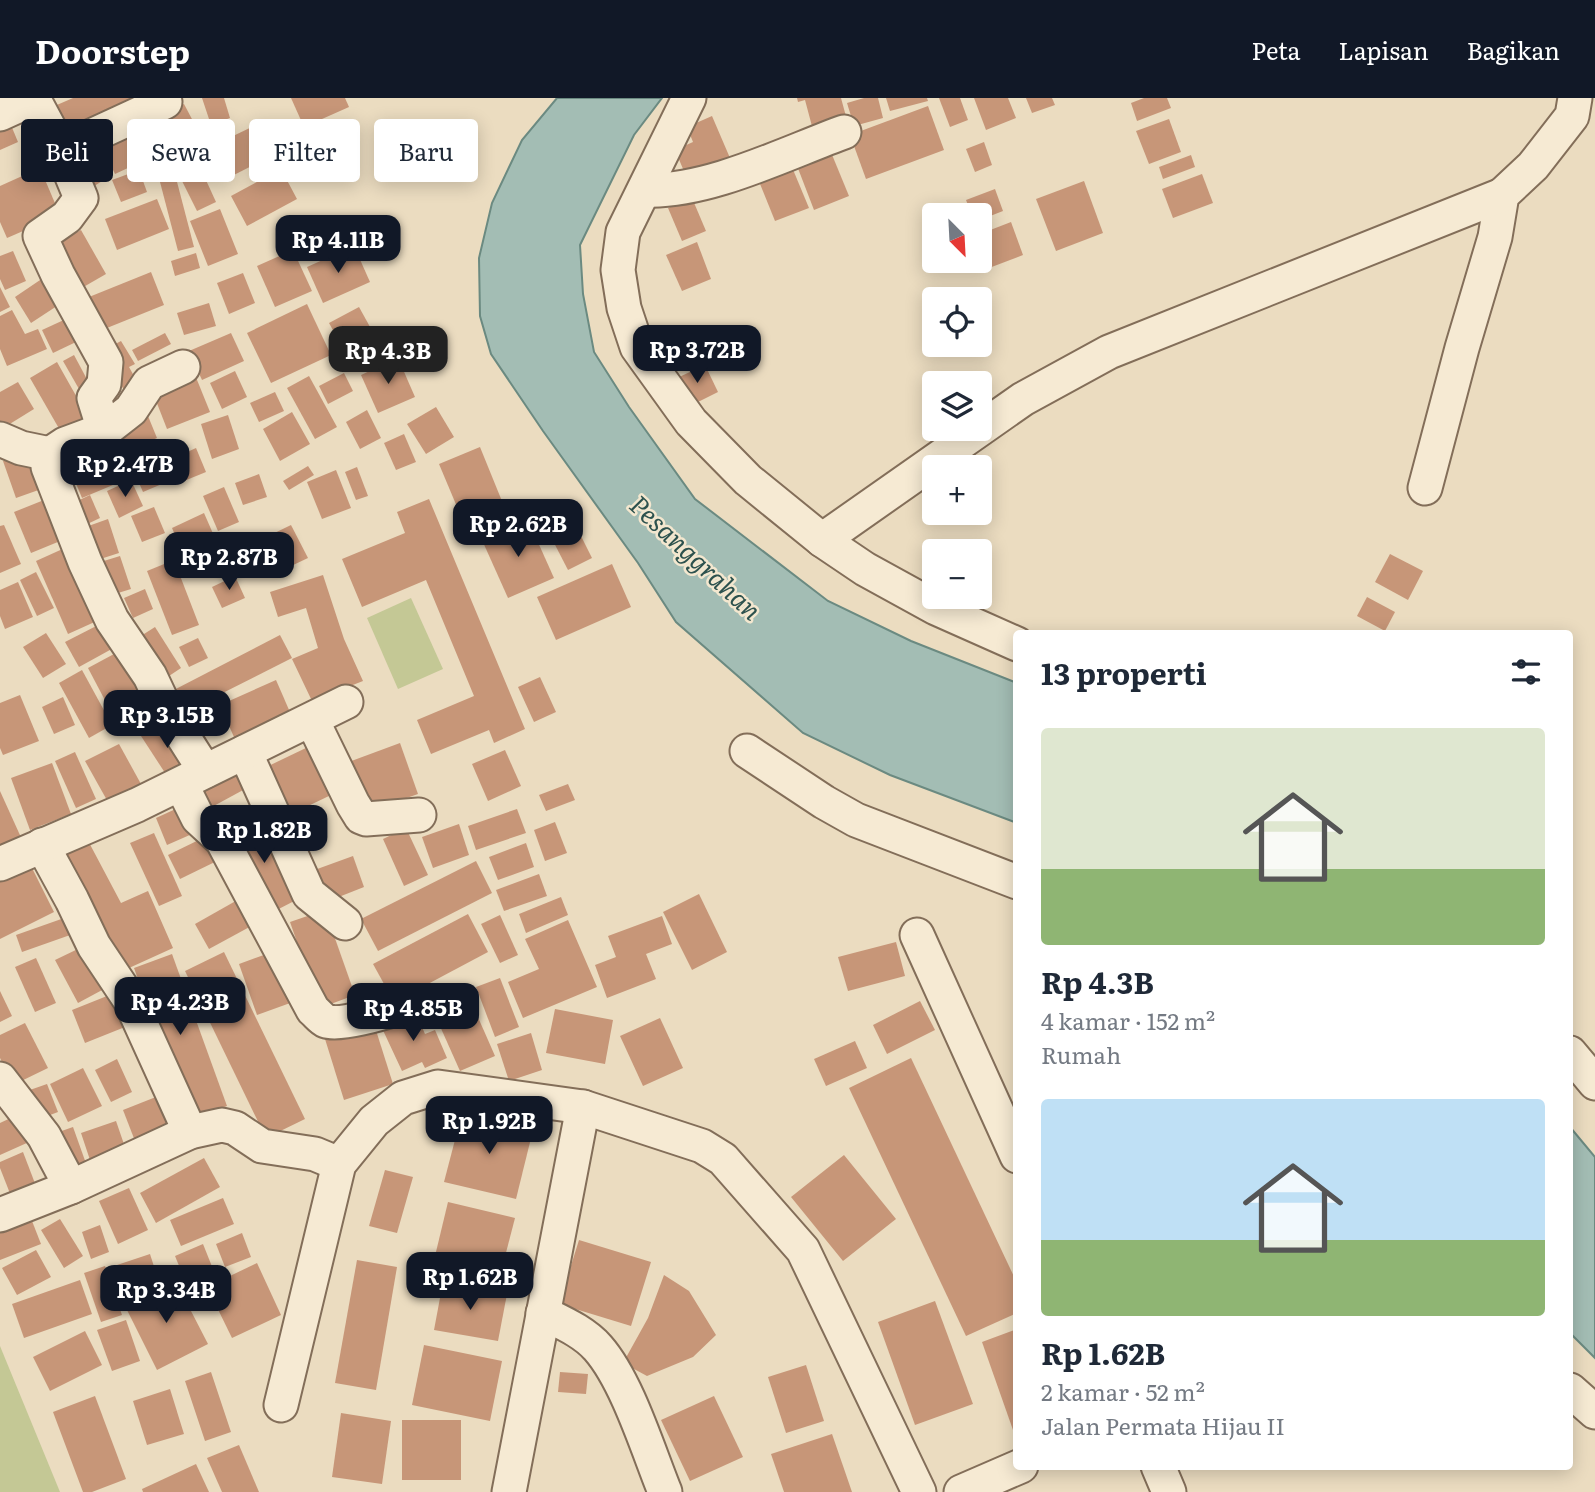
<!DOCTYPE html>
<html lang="id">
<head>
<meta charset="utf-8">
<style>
	body { margin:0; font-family:Literata,serif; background:#f6f6f7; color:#1f2937; height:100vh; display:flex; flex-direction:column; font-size:26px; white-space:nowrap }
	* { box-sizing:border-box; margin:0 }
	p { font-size:23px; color:#747a83 }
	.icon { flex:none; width:38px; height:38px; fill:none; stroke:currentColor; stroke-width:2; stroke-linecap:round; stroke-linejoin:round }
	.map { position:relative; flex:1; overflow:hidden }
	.panel { position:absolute; left:1013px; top:532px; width:560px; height:840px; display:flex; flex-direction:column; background:#fff; border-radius:7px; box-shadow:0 4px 18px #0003 }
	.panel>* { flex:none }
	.hud { position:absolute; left:21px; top:21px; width:665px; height:63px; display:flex; gap:14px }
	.needle { width:46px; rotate:156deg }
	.fabs { position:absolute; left:922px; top:105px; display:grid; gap:14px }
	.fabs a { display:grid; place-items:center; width:70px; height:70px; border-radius:7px; background:#fff; box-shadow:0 4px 18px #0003; font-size:35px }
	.price { position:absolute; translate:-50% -60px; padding:0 16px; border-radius:14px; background:#111827; color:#fff; font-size:23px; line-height:46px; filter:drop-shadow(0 2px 4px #0008) }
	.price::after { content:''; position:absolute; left:50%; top:42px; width:21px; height:16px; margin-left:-10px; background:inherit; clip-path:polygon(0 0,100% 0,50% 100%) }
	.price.selected { background:#222; color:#fff }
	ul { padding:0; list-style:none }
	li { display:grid; align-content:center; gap:14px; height:371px; padding:0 28px }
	li span { display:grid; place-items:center; height:217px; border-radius:7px; color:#555 }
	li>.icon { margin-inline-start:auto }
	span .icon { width:126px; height:126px; fill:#fffc; stroke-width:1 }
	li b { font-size:30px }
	h2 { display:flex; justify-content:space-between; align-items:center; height:84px; padding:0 28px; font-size:30px }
	.pill { padding:0 24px; border-radius:7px; background:#fff; box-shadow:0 4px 18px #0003; font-size:24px; line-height:63px }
	.pill.selected { background:#111827; color:#fff }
	header { display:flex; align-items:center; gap:42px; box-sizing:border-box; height:98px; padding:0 35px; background:#111827; color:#fff }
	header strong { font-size:33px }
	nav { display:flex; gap:38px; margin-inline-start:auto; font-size:24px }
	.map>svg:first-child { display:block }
	.green { fill:#c4c895 }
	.water { fill:#a3bdb4; stroke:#6b8a81; stroke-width:2 }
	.building { fill:#c79678 }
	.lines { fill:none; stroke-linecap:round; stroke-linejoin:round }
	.street-casing { stroke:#836e59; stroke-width:37 }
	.street { stroke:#f6ead3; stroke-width:33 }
	.labels { text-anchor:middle; stroke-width:5; stroke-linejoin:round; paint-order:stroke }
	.water-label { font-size:26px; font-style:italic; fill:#2d524e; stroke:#f3e7cf }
</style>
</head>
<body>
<header>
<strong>Doorstep</strong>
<nav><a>Peta</a><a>Lapisan</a><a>Bagikan</a></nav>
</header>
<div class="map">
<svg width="1595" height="1394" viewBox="0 0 1595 1394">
	<rect width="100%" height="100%" fill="#ebdcc0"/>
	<g class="green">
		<polygon points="411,500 443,571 398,591 367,520"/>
		<polygon points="0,1248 60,1394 0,1394"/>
	</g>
	<g class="water">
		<polygon points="557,0 662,0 634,37 580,147 583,196 594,254 629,309 695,401 828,503 911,543 1017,585 1017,725 890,677 803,635 676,524 638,465 543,333 491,256 480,218 479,160 492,105 522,42"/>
		<polygon points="1570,1029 1595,1059 1595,1260 1570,1235"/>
	</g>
	<g class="building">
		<polygon points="73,0 153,0 55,41 43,13"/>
		<polygon points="202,0 224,0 230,20 211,27"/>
		<polygon points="291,0 345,0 349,9 304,29"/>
		<polygon points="797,0 841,0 847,22 813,32 805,2 798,4"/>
		<polygon points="864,0 878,0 883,20 854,28 847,5"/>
		<polygon points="886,0 927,0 928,3 890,13"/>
		<polygon points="939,0 960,0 968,22 950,29"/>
		<polygon points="974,0 1008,0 1016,20 986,32"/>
		<polygon points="1026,0 1052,0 1055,7 1032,15"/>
		<polygon points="1144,0 1167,0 1171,10 1137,23 1131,5"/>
		<polygon points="184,6 203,42 167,61 148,25"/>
		<polygon points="928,8 944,52 866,81 850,37"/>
		<polygon points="712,18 730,60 689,85 675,52 693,44 687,29"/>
		<polygon points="8,20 18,44 0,52 0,23"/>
		<polygon points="1169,21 1181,54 1149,66 1136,33"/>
		<polygon points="258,26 273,57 224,82 208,50"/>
		<polygon points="143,27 158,56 115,76 101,47"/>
		<polygon points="984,44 992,67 975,74 966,51"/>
		<polygon points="92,45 113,76 85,94 68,61"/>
		<polygon points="828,47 849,98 814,112 794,60"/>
		<polygon points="1191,57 1195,69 1163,81 1159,69"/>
		<polygon points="789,62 809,110 775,123 756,76"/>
		<polygon points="200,69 216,104 197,113 180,79"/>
		<polygon points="40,70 60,117 7,140 0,124 0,88"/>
		<polygon points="281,71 297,101 247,128 231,98"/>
		<polygon points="139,72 147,94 121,104 112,82"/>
		<polygon points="1202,76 1213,105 1173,120 1162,91"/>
		<polygon points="176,80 194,149 178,153 160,84"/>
		<polygon points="1084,83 1103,135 1056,153 1036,101"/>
		<polygon points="995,91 1003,113 980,122 980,117 972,117 966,102"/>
		<polygon points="692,100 706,133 682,143 668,110"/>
		<polygon points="157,101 169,131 117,152 105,121"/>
		<polygon points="220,111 238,156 208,168 190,123"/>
		<polygon points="1011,124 1023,157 989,170 980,147 980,136"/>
		<polygon points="81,132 106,176 80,191 55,147"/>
		<polygon points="697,144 711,181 682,193 666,157"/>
		<polygon points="354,148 370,184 323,205 307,169"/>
		<polygon points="293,152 312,193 275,209 257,168"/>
		<polygon points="13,153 26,183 5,192 0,181 0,158"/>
		<polygon points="196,155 200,170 175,178 171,163"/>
		<polygon points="151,174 164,207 97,234 84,201"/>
		<polygon points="243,175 255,205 229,216 217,185"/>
		<polygon points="46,178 63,204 31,225 15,199"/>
		<polygon points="0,189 10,209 0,214"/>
		<polygon points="209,205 216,228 184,237 177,215"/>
		<polygon points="307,206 331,257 271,285 247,235"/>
		<polygon points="359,209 385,256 355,272 329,225"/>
		<polygon points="12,212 25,236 38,231 47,251 7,268 0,251 0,218"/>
		<polygon points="66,221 76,244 53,255 42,232"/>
		<polygon points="165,235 171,246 138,263 132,252"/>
		<polygon points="231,235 244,263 202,282 189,253"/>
		<polygon points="121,243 135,266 129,269 139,287 125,294 110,267 106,251"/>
		<polygon points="74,257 89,285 79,291 63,263"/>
		<polygon points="398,260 415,299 378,315 361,277"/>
		<polygon points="57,264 88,319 61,334 30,280"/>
		<polygon points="705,267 718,294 690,308 677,280"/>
		<polygon points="193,272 210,314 167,331 151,290"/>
		<polygon points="235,273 247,299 222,311 210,285"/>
		<polygon points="344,275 353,293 328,306 319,288"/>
		<polygon points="309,278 337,329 315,341 287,290"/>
		<polygon points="18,284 34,311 0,332 0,294"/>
		<polygon points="275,294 284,313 259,324 250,305"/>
		<polygon points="436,309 454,339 426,356 407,326"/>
		<polygon points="367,312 381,340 360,351 346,324"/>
		<polygon points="292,314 310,346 280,363 263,331"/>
		<polygon points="228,317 239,351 212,361 201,326"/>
		<polygon points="148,318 157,340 114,359 105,336"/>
		<polygon points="404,336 416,364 396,372 384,345"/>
		<polygon points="102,339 120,384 82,400 63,354"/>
		<polygon points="480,349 508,418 468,435 439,366"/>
		<polygon points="196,350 206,374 184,383 174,360"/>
		<polygon points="34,353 47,389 16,400 3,363"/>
		<polygon points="166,356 176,380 143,394 133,371"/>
		<polygon points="308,368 314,377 289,392 283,383"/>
		<polygon points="357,369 368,398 356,402 345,374"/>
		<polygon points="336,372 351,410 322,421 307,384"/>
		<polygon points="259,376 267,399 243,407 235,385"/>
		<polygon points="131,382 143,408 119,420 107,393"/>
		<polygon points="224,389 239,424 218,433 203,398"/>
		<polygon points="90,397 100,420 81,429 71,406"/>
		<polygon points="54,398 70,439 31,455 14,414"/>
		<polygon points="429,401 525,631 494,645 489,632 431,656 417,622 474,598 426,482 362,509 342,461 405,435 397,414"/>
		<polygon points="154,409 165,435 142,444 131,418"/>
		<polygon points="204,415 222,456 190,471 172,430"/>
		<polygon points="108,421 119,455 91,464 80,431"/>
		<polygon points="528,422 554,480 508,500 482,442"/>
		<polygon points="4,427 21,466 0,475 0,428"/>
		<polygon points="291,427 308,460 272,477 256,444"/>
		<polygon points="576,428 592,460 568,472 552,441"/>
		<polygon points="67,449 99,522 68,536 36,463"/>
		<polygon points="1390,456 1423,473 1408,502 1375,484"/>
		<polygon points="120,458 131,491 105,499 94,466"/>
		<polygon points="174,462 199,527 172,537 147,473"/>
		<polygon points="612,466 631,509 556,542 537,499"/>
		<polygon points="36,474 54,510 37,518 20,482"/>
		<polygon points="323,477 344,541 363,583 312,603 292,561 318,550 306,510 278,519 270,494"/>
		<polygon points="235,478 245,500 222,510 212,489"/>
		<polygon points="18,484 33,519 5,531 0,518 0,492"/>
		<polygon points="145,491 153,511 133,520 124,500"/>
		<polygon points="1367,499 1395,514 1385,533 1357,518"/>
		<polygon points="106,523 119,547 79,569 65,544"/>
		<polygon points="155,529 181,570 160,584 133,543"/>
		<polygon points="46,535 66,566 43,580 23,549"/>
		<polygon points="280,537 292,560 181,616 170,594"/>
		<polygon points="198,540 208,560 189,569 179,549"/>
		<polygon points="127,549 158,608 119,629 88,570"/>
		<polygon points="82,572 112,627 89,640 59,585"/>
		<polygon points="540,579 556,614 534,624 518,589"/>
		<polygon points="276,582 293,621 237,646 220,607"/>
		<polygon points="20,597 39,643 3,657 0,650 0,605"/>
		<polygon points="63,599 75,627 54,636 42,609"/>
		<polygon points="166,623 193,665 169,681 141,638"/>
		<polygon points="400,645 418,696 364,715 346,665"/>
		<polygon points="119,646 141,686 108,704 85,663"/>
		<polygon points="308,649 331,697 281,721 258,673"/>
		<polygon points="505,652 521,688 488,703 472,666"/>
		<polygon points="75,654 96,701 76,710 55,663"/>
		<polygon points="52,665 71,716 30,732 11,680"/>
		<polygon points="247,668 256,685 199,716 189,699"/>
		<polygon points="568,686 575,702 546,713 539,697"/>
		<polygon points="0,693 24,746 0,757"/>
		<polygon points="180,709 192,736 167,747 156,720"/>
		<polygon points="517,711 526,735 476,752 468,728"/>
		<polygon points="261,716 302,799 267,817 226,734"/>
		<polygon points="555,724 567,755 545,763 534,732"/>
		<polygon points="459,726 469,757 433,770 422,739"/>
		<polygon points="406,730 428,777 404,788 383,741"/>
		<polygon points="154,735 182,798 159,808 130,745"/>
		<polygon points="85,737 121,805 148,793 173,850 118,875 54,754"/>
		<polygon points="209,737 221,761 180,781 168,757"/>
		<polygon points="526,745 534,769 498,782 489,759"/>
		<polygon points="353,758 364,789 321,806 309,774"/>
		<polygon points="27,760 54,814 0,841 0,774"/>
		<polygon points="476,763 492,795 378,853 361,821"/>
		<polygon points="539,776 547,798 504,813 496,792"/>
		<polygon points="699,796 727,854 692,872 663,814"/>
		<polygon points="561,799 568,817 526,835 519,816"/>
		<polygon points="241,800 255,826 209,851 195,826"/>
		<polygon points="325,812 355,897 320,910 290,824"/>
		<polygon points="468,816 488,854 394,904 373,866"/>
		<polygon points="500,817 518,857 500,865 481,826"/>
		<polygon points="662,818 672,846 646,856 656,881 607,900 595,867 616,859 608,838"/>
		<polygon points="67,819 73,836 22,854 16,837"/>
		<polygon points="568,822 597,889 523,920 508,884 539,871 525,841"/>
		<polygon points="896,844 905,878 848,893 838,859"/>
		<polygon points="82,849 104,891 78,905 55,862"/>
		<polygon points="275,853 293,904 257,917 239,866"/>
		<polygon points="224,854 305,1021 266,1040 185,873"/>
		<polygon points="172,856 227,1008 189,1022 134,870"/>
		<polygon points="36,860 56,905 35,914 15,869"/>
		<polygon points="500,880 519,929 495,939 476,889"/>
		<polygon points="122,892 135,925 85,945 72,912"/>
		<polygon points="0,893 12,918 0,924"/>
		<polygon points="470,901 495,958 460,973 435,917"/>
		<polygon points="920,903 935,932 887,956 873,927"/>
		<polygon points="555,911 613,922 605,966 546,955"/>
		<polygon points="415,913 425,936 435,932 447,960 425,970 422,964 402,973 381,928"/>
		<polygon points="660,920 683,970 643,988 620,938"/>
		<polygon points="25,925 48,970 13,987 0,960 0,937"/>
		<polygon points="374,926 393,986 344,1002 325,941"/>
		<polygon points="531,935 542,972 509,983 497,946"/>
		<polygon points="855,943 867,970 826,988 814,961"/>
		<polygon points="911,960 1017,1185 1017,1215 966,1238 849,990"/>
		<polygon points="117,961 132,994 111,1004 95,972"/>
		<polygon points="83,970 102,1008 68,1024 50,986"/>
		<polygon points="47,986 58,1014 37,1022 27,993"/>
		<polygon points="171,993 183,1024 135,1043 123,1012"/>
		<polygon points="462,1015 533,1032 516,1101 444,1084"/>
		<polygon points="17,1017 29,1044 0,1057 0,1025"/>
		<polygon points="116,1023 127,1055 92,1068 81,1035"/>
		<polygon points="73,1029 88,1071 68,1078 53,1036"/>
		<polygon points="23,1054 36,1088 11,1098 0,1070 0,1064"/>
		<polygon points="844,1057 896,1121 843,1163 791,1099"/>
		<polygon points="204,1060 220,1089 156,1125 140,1095"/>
		<polygon points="385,1072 413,1079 397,1135 369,1128"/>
		<polygon points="129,1090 148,1132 118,1146 99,1103"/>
		<polygon points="223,1100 234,1126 181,1148 170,1122"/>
		<polygon points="448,1104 515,1120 501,1174 435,1158"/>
		<polygon points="60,1121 83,1158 64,1170 41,1132"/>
		<polygon points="32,1123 41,1146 0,1162 0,1135"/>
		<polygon points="100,1127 109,1154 91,1161 82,1134"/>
		<polygon points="242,1135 251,1159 225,1169 216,1146"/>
		<polygon points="579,1142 651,1164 631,1228 559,1206"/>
		<polygon points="203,1146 217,1181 189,1192 175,1158"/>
		<polygon points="36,1152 51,1179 17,1197 2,1170"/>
		<polygon points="150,1156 158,1181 122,1192 114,1168"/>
		<polygon points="357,1162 397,1169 376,1292 335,1285"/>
		<polygon points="257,1165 281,1217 232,1240 207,1189"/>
		<polygon points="105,1168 122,1217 101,1224 84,1175"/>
		<polygon points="664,1177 689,1193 716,1237 693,1259 647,1278 623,1265 648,1220"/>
		<polygon points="80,1182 92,1216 24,1240 12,1206"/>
		<polygon points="175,1182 208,1246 157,1272 125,1208"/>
		<polygon points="443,1184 507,1196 498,1243 434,1232"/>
		<polygon points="935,1203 973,1306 915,1327 878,1224"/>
		<polygon points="126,1222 140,1263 112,1273 97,1232"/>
		<polygon points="1017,1231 1017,1330 1013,1332 982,1244"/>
		<polygon points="85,1233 102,1267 50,1293 33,1259"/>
		<polygon points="424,1247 502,1263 490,1323 412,1307"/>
		<polygon points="806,1267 824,1323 786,1335 768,1279"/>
		<polygon points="211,1274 231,1334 205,1343 185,1283"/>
		<polygon points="560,1274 588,1276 586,1296 558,1294"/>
		<polygon points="170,1291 184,1336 147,1347 133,1303"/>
		<polygon points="95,1298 126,1381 92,1394 83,1394 53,1314"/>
		<polygon points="714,1298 743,1359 690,1383 661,1322"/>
		<polygon points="341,1315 391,1323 382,1386 332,1379"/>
		<rect x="402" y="1322" width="59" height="60"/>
		<polygon points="832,1336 852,1394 784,1394 771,1356"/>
		<polygon points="239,1347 259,1394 222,1394 207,1360"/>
		<polygon points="196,1366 209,1394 143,1394 142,1391"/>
	</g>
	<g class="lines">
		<g class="street-casing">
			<g id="street">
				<polyline points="33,0 61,52 165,4"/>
				<polyline points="689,0 623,134 618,172 624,210 637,249 691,324 748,382 822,442 865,471 936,510 1017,546"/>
				<polyline points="0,16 33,1"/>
				<polyline points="61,52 81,100 67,119 40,138 58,177 106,264 104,286 94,300 99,316 108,330"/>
				<path d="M 645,92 C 707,95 786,55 844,34"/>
				<polyline points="183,269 149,285 131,312 108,330 65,346 50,356 48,369 85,464 112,522 150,578 165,610 205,673"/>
				<polyline points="0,341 21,350 50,356"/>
				<polyline points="1425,390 1462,250 1495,139 1502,97 1533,68 1572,18 1575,0"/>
				<polyline points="822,442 1023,301 1109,254 1502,97"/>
				<polyline points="312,622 353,706 361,719 366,721 419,717"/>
				<polyline points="747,653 824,704 856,722 1017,784"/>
				<polyline points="245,654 309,796 345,825"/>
				<path d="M 181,686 L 198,720 L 222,742 L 313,912 C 317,915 321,921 326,923 C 342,929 398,910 416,905"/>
				<polyline points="42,747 72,802 94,848 130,902 190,1034"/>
				<polyline points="0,766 137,707 346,604"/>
				<polyline points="917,837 1017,1058"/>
				<polyline points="1570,955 1595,985"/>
				<polyline points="0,981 44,1038 71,1089"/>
				<polyline points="0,1117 71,1089 190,1034 222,1027 235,1030 262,1048 315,1056 339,1066"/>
				<path d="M 543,1215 C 563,1225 584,1234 598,1250 C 627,1283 648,1352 665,1394"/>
				<polyline points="1570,1292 1595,1314"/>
				<polyline points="281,1307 339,1066 374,1023 403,1000 438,989 583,1009 702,1048 723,1061 803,1152 919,1394"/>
				<polyline points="1158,1368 1169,1394"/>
				<polyline points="509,1394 583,1009"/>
				<polyline points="961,1394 1021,1368"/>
			</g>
		</g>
		<use href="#street" class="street"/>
	</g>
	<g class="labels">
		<g class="water-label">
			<text transform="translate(695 460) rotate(43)" y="9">Pesanggrahan</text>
		</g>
	</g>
</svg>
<div class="fabs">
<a><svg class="needle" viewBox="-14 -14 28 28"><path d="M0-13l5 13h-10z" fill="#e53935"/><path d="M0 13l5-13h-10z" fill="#747a83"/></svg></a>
<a><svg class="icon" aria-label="locate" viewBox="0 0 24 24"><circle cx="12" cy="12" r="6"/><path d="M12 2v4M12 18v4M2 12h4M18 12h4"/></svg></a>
<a><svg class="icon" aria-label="layers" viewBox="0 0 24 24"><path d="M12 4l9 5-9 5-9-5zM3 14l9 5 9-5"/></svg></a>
<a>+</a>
<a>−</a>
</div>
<b class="price" style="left:338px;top:177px">Rp 4.11B</b>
<b class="price" style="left:697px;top:287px">Rp 3.72B</b>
<b class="price selected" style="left:388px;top:288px">Rp 4.3B</b>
<b class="price" style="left:125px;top:401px">Rp 2.47B</b>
<b class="price" style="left:518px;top:461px">Rp 2.62B</b>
<b class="price" style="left:229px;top:494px">Rp 2.87B</b>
<b class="price" style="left:167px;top:652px">Rp 3.15B</b>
<b class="price" style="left:264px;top:767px">Rp 1.82B</b>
<b class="price" style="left:180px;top:939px">Rp 4.23B</b>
<b class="price" style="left:413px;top:945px">Rp 4.85B</b>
<b class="price" style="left:489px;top:1058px">Rp 1.92B</b>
<b class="price" style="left:470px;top:1214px">Rp 1.62B</b>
<b class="price" style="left:166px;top:1227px">Rp 3.34B</b>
<div class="hud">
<a class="pill selected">Beli</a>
<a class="pill">Sewa</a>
<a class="pill">Filter</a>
<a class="pill">Baru</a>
</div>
<section class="panel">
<h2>13 properti<svg class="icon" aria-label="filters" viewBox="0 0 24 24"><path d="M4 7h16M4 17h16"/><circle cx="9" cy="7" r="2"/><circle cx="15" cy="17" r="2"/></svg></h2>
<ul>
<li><span style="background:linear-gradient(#dfe7d0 65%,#8fb573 0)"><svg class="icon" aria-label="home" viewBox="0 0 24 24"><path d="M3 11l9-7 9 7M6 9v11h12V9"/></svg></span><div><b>Rp 4.3B</b><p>4 kamar · 152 m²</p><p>Rumah</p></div></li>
<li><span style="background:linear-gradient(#bfe0f5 65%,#8fb573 0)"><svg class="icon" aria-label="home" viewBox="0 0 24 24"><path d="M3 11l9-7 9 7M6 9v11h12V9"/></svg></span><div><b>Rp 1.62B</b><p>2 kamar · 52 m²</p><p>Jalan Permata Hijau II</p></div></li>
</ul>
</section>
</div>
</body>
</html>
